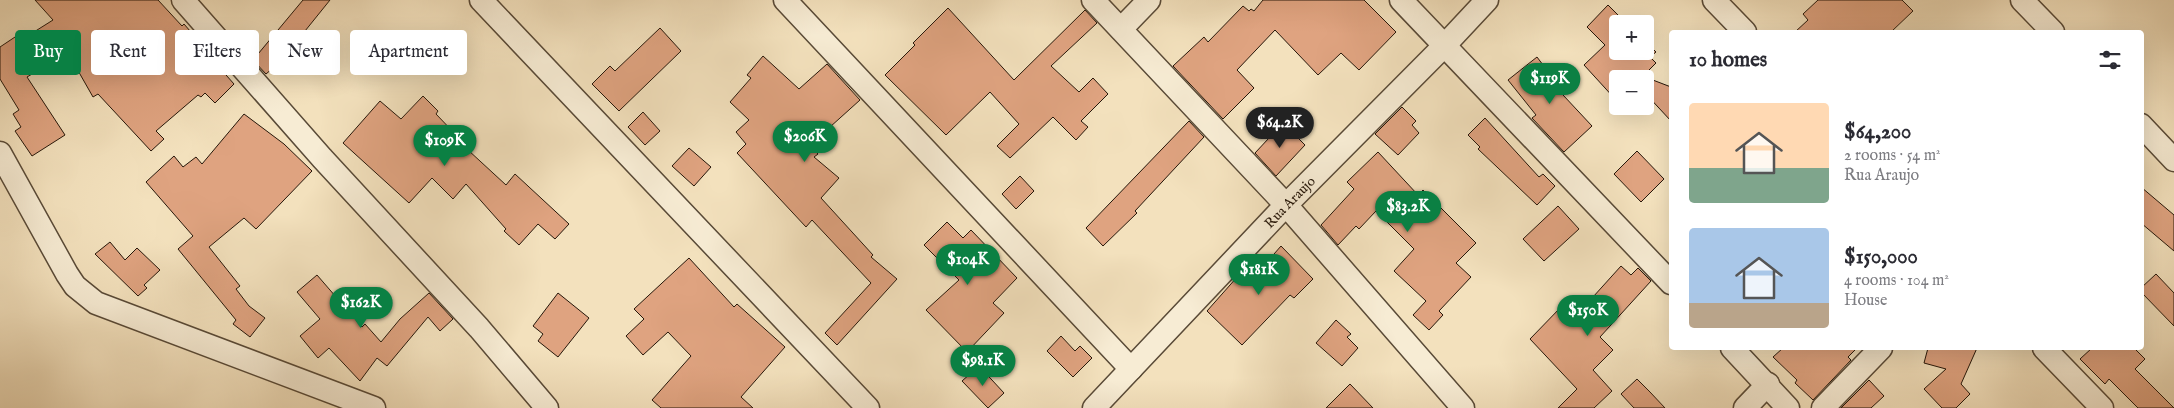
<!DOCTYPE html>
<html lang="en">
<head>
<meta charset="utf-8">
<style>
	body { margin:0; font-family:"IM FELL English",serif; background:#f2f2f3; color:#2b2b33; height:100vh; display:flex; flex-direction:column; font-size:19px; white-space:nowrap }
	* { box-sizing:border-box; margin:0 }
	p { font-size:16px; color:#7c7c81 }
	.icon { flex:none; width:28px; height:28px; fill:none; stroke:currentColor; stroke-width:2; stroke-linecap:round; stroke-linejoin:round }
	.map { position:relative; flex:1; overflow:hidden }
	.sheet { position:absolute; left:1669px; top:30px; width:475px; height:320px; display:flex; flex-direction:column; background:#fff; border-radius:5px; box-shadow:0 5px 20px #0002 }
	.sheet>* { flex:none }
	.hud { position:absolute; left:15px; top:30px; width:475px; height:45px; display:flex; gap:10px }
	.fabs { position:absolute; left:1609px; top:15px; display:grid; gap:10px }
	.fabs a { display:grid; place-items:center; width:45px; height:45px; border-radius:5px; background:#fff; box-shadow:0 5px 20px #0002; font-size:25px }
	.price { position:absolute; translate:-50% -42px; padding:0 11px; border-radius:18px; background:#0b8043; color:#fff; font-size:16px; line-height:32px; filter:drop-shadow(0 1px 2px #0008) }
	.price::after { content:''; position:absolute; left:50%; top:30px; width:15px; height:11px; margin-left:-8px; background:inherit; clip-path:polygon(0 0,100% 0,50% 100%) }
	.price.current { background:#222; color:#fff }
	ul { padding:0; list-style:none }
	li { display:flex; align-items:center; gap:15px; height:125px; padding:0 20px }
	li span { display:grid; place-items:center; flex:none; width:140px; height:100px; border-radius:5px; color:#555 }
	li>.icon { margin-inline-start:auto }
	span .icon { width:60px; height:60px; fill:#fffc; stroke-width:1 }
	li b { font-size:21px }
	h2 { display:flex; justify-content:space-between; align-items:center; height:60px; padding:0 20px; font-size:21px }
	.tag { padding:0 18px; border-radius:5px; background:#fff; box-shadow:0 5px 20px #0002; font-size:18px; line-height:45px }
	.tag.current { background:#0b8043; color:#fff }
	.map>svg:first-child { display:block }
	.building { fill:#dfa380; stroke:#26170a }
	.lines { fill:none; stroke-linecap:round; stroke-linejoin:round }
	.minor-casing { stroke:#594a37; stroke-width:25 }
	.minor { stroke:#f7ecd4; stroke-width:22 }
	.labels { text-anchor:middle; stroke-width:5; stroke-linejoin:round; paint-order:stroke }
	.street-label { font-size:14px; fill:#26170a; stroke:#f7ecd4 }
</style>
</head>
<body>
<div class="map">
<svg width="2174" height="408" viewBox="0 0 2174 408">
	<rect width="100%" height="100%" fill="#f3e1bd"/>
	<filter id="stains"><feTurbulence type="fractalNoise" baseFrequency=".004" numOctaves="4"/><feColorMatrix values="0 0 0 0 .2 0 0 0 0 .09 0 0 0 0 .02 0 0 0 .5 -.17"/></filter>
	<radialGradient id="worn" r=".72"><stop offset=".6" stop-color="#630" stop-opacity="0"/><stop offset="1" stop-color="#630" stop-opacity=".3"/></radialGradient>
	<g class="building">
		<polygon points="35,0 158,0 182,26 184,24 197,39 195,40 234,84 215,103 205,93 201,97 198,95 156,131 164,139 151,151 98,94 93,97 68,53 27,77 65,135 32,156 15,131 21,127 13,114 19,110 0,79 0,47 15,37 18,42 53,20"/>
		<polygon points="303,0 330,0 280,62 266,74 253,60"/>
		<polygon points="1263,0 1364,0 1396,32 1359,70 1341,53 1318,75 1275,30 1237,70 1254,88 1223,119 1173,66 1204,37 1208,42 1243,6 1249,11 1251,9 1254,11"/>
		<polygon points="1818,0 1902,0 1913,11 1891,32 1795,32 1808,20 1803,14"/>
		<polygon points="1608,5 1627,24 1618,24 1618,51 1645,51 1645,41 1656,52 1650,57 1656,63 1640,79 1618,79 1616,100 1584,65 1605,45 1587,27"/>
		<polygon points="948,8 1014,80 1085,10 1097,23 1051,66 1079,92 1093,78 1108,94 1081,121 1088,127 1076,140 1053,117 1010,158 997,146 1019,124 990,92 946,135 885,75 915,45 913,43"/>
		<polygon points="660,28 681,51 619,111 592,84 610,66 615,71"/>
		<polygon points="763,56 799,89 827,64 860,100 810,145 818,154 814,157 839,178 821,198 873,255 871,257 897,279 837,345 825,333 871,283 812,220 806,227 737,153 746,144 736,132 749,120 730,102 751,78 747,75"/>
		<polygon points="1537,57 1552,77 1549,80 1592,126 1564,152 1532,118 1536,115 1508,80"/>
		<polygon points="1645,77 1671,87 1671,121 1645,93"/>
		<polygon points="423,96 438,111 436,114 457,136 455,138 506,185 515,174 569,224 555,239 538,224 519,245 504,231 506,229 466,184 453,199 432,178 409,203 343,143 380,101 401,119"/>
		<polygon points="1402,107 1416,121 1412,125 1419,133 1398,155 1375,134"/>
		<polygon points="643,112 660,131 645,145 628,127"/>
		<polygon points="244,114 284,144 312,171 256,229 244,218 209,247 240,286 236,289 249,306 265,318 250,337 233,324 236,320 178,249 193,236 146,182 174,156 183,167 196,157 202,164"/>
		<polygon points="1485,118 1539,177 1543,174 1555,186 1537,205 1478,149 1480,147 1468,135"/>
		<polygon points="1189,121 1204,137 1135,211 1137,213 1103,246 1086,228"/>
		<polygon points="1283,123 1305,145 1276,176 1255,153"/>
		<polygon points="689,148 711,167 694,186 672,166"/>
		<polygon points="1637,151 1664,179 1641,202 1614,174"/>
		<polygon points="1378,152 1418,195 1423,190 1476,243 1456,263 1471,277 1439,311 1443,315 1429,330 1413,315 1426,301 1394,271 1414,249 1376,211 1359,229 1356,226 1338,245 1321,225 1354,189 1347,182"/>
		<polygon points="1020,176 1034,191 1016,209 1002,194"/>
		<polygon points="2141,187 2174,215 2174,251 2141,223"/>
		<polygon points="1558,206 1579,229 1544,261 1523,239"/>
		<polygon points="947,222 963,238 971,230 1017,278 993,303 1004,313 967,352 926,310 959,280 924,245"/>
		<polygon points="110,242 125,260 137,248 160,270 144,285 147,288 138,296 95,254"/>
		<polygon points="1281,246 1313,279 1294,298 1290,295 1242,345 1207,311 1238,276 1247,285"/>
		<polygon points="689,258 734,307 737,304 785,347 741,397 753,408 661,408 652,400 691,356 668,332 643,355 626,336 644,319 634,309"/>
		<polygon points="1621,266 1631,275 1638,268 1651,281 1600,337 1613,350 1593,370 1612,391 1594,408 1558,408 1577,389 1530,339 1562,306 1574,318"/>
		<polygon points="2156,274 2174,293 2174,326 2141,292 2141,288"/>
		<polygon points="317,275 362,327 365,324 381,342 400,319 429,293 453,319 440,331 428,317 387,366 377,358 360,381 329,348 318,358 300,336 320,319 297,292"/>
		<polygon points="558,293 589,318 558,357 538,341 543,334 533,326"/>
		<polygon points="1336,320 1351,334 1347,337 1358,348 1342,366 1316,343"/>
		<polygon points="1061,336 1075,351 1080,346 1092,358 1073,377 1047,351"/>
		<polygon points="1783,348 1857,348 1848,357 1851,360 1813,400 1795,383 1797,380 1773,357"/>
		<polygon points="1928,348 1977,348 1961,384 1970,394 1956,408 1942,408 1924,389 1946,369 1924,363"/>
		<polygon points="2092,348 2134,348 2145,359 2135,369 2174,408 2138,408 2109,379 2105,384 2080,359"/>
		<polygon points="979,366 1004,393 988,408 962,381"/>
		<polygon points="1637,379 1650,392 1665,408 1634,408 1621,394"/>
		<polygon points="1869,380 1884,396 1871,408 1841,408"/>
		<polygon points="1350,384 1373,408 1326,408"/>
	</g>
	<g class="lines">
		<g class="minor-casing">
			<g id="minor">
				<polyline points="183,0 322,158 479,328 547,408"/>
				<polyline points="481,0 868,408"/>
				<polyline points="785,0 1131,369"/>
				<polyline points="1093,0 1286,205 1463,408"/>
				<polyline points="1401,0 1671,283"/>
				<polyline points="1714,0 1745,32"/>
				<polyline points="2022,0 2053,32"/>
				<polyline points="1121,29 1149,0"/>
				<polyline points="2141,125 2174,160"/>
				<polyline points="0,153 67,274 75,286 96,303 374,408"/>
				<polyline points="1732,348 1788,408"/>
				<polyline points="2044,348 2102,408"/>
				<path id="s1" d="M 1094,408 L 1286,205 L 1444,46 L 1487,0"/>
				<polyline points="1745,408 1768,384"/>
				<polyline points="1823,408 1881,348"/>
			</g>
		</g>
		<use href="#minor" class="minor"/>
	</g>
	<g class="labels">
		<g class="street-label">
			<text dy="5" stroke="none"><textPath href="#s1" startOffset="284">Rua Araujo</textPath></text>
		</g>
	</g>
	<rect width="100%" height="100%" filter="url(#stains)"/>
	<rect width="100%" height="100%" fill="url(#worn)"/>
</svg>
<div class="fabs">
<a>+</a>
<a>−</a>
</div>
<b class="price" style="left:1550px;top:105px">$119K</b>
<b class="price current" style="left:1280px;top:149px">$64.2K</b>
<b class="price" style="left:805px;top:163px">$206K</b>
<b class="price" style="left:445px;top:167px">$109K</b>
<b class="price" style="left:1408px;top:233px">$83.2K</b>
<b class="price" style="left:968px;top:286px">$104K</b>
<b class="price" style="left:1259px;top:296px">$181K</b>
<b class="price" style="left:361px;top:329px">$162K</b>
<b class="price" style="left:1588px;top:337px">$150K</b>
<b class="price" style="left:983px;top:387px">$98.1K</b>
<div class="hud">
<a class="tag current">Buy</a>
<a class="tag">Rent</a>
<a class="tag">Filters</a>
<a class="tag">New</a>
<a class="tag">Apartment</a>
</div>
<section class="sheet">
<h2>10 homes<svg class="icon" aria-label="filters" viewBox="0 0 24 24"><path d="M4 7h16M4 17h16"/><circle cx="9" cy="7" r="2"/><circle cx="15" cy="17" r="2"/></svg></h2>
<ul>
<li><span style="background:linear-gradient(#ffd9b3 65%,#7fa58c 0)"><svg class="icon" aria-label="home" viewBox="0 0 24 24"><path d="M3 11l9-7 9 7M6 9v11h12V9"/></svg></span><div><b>$64,200</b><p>2 rooms · 54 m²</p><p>Rua Araujo</p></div></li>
<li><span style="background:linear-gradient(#a9c7e8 75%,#b9a48a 0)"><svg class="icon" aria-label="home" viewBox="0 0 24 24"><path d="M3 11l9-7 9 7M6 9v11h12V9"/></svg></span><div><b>$150,000</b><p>4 rooms · 104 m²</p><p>House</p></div></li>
</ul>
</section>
</div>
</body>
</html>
